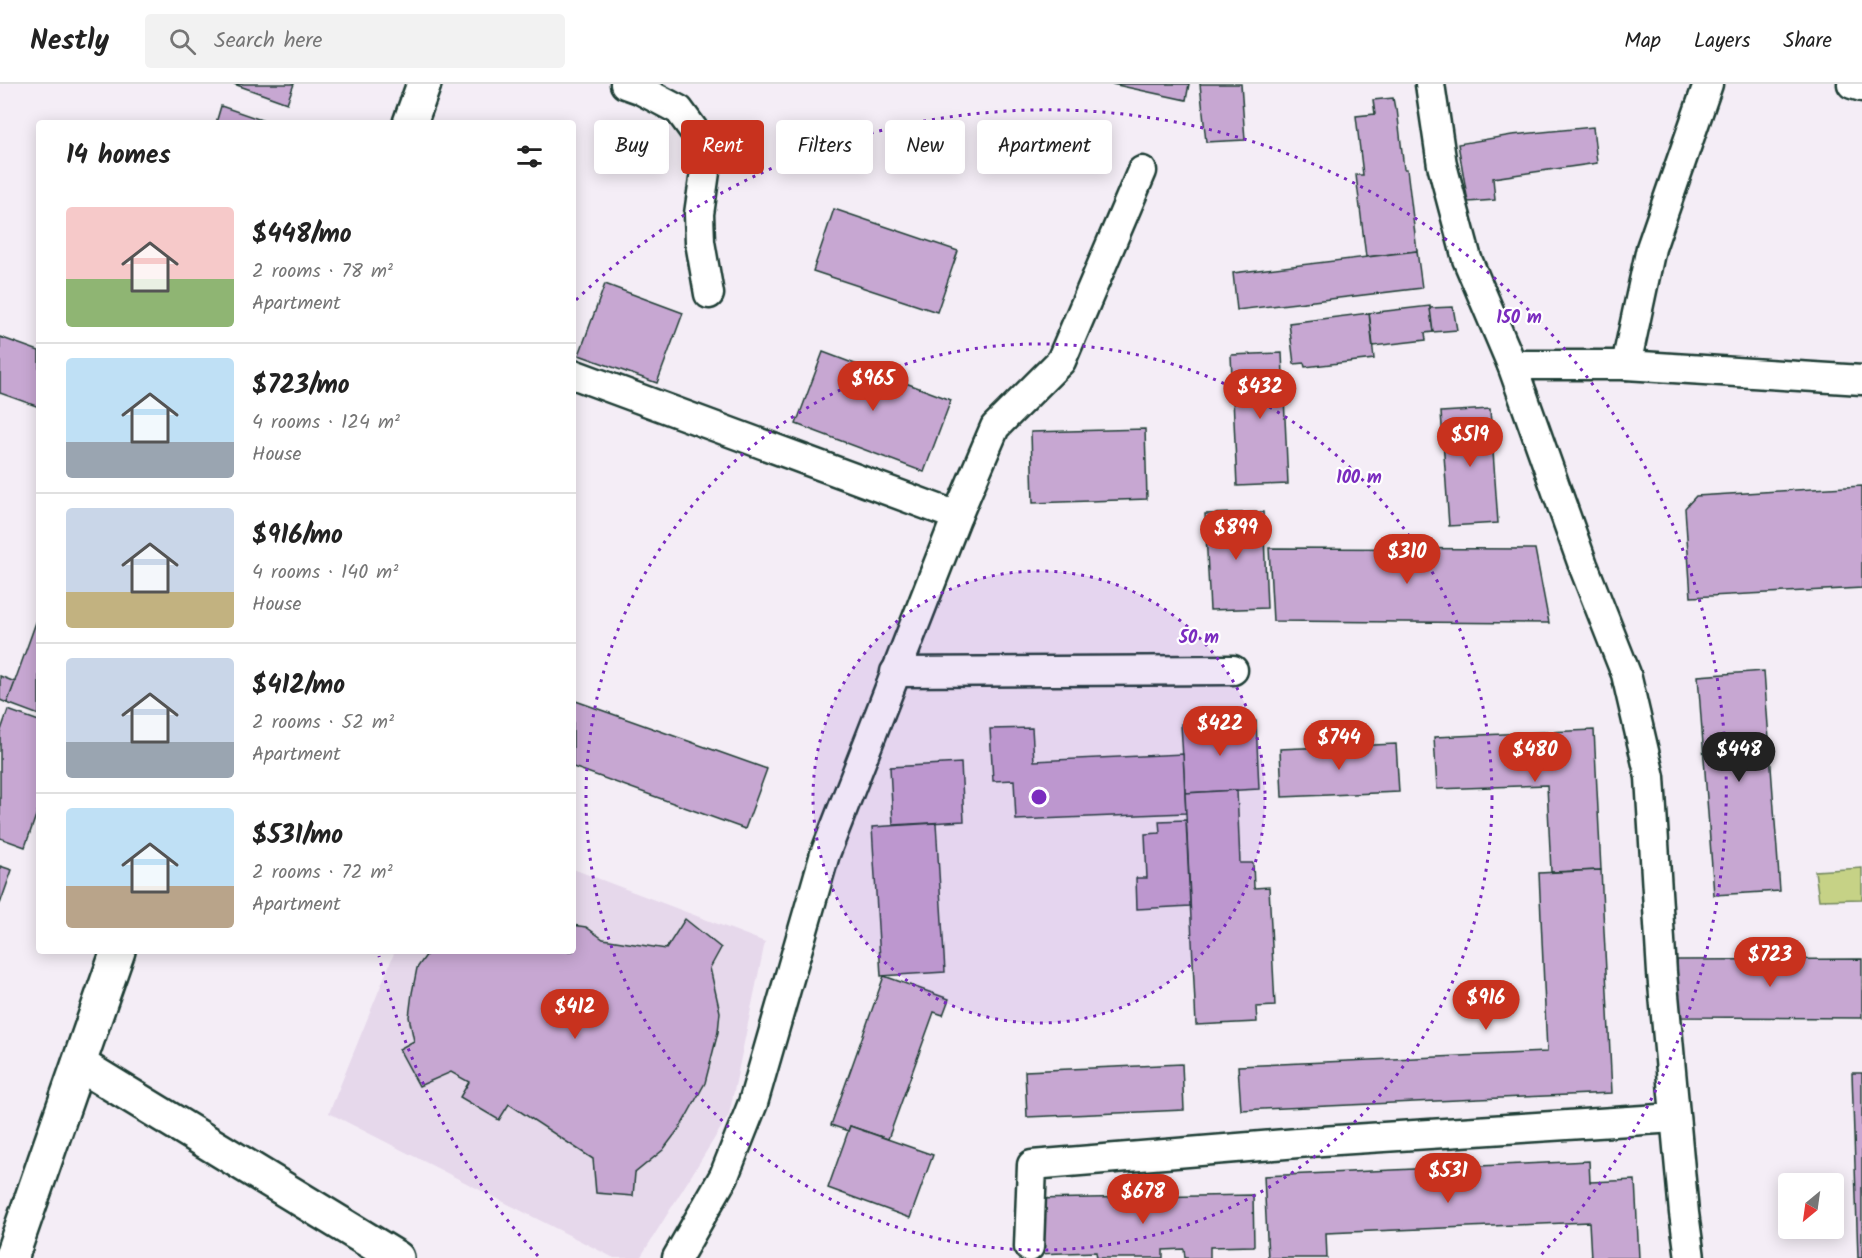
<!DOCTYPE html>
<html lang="en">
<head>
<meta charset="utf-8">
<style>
	body { margin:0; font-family:Kalam,sans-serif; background:#f2f2f2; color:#222; height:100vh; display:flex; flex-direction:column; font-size:22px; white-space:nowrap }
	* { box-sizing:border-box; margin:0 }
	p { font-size:20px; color:#767676 }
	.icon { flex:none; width:33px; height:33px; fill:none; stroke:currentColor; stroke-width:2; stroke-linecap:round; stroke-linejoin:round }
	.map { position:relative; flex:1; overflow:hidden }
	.side { position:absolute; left:36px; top:36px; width:540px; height:834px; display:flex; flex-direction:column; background:#fff; border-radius:6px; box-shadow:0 3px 15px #0003 }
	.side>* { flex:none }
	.top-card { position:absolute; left:594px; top:36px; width:570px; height:54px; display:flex; gap:12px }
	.needle { width:39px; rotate:209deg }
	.controls { position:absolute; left:1778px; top:1089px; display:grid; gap:12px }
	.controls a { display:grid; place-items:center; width:66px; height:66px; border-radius:6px; background:#fff; box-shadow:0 3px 15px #0003; font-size:30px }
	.price { position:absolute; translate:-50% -51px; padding:0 14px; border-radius:21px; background:#c8321e; color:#fff; font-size:20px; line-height:39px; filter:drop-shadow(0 2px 3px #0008) }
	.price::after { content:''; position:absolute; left:50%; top:36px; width:18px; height:14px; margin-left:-9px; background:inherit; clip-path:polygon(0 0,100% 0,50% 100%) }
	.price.on { background:#222; color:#fff }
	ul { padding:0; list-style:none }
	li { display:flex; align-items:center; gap:18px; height:150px; padding:0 30px }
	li+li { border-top:2px solid #e0e0e0 }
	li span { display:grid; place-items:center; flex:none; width:168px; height:120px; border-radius:6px; color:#555 }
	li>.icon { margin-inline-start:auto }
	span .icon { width:72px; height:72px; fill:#fffc; stroke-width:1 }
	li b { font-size:26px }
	h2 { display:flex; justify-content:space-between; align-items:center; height:72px; padding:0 30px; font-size:26px }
	.chip { padding:0 21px; border-radius:6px; background:#fff; box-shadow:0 3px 15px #0003; font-size:21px; line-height:54px }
	.chip.on { background:#c8321e; color:#fff }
	header { display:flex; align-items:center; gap:36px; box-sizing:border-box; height:84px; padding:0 30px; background:#fff; border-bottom:2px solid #e0e0e0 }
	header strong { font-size:28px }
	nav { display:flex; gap:33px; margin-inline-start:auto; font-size:21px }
	.search { width:420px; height:54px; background:#f2f2f2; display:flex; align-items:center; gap:15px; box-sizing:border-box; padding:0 21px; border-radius:6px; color:#767676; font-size:22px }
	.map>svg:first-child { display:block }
	.built { fill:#e6d8eb }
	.green { fill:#c6d286; stroke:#72885d; stroke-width:1.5 }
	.building { fill:#c7a7d2; stroke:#1f3d34; stroke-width:1.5 }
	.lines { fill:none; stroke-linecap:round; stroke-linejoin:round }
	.street-casing { stroke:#1f3d34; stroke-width:33 }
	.secondary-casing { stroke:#1f3d34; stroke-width:38 }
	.primary-casing { stroke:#1f3d34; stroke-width:38 }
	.street { stroke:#fff; stroke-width:28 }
	.secondary { stroke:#fff; stroke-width:33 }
	.primary { stroke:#fff; stroke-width:33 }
	.ring { fill:none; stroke:#7b2cbf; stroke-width:3; stroke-dasharray:3 6 }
	.centre { fill:#7b2cbf; stroke:#fff; stroke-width:3 }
	.ring-label { font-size:18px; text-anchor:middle; font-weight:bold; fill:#7b2cbf; stroke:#fff; stroke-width:4.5; stroke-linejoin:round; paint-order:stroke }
</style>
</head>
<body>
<header>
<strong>Nestly</strong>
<div class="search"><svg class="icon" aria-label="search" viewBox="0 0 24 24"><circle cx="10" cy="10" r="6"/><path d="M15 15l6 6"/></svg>Search here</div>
<nav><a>Map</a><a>Layers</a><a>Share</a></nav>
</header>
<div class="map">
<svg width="1862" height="1174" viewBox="0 0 1862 1174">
	<rect width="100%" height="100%" fill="#f4edf6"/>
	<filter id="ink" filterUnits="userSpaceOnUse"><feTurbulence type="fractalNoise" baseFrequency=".0167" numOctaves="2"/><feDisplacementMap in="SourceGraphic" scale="12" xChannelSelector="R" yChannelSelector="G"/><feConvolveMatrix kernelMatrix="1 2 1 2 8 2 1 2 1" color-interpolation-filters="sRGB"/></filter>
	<g filter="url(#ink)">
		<polygon class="built" points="573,785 765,858 729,1031 640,1174 614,1174 329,1029 395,867 573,867"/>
		<polygon class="green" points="1862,784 1862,815 1819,816 1815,787"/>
		<g class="building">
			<polygon points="234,0 294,0 287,19"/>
			<polygon points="1112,0 1189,0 1186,16"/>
			<polygon points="1200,0 1241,0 1245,56 1206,58"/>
			<polygon points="1393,14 1395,25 1397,25 1404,85 1407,85 1417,167 1366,173 1356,91 1363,91 1356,32 1375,30 1373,16"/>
			<polygon points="221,22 270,39 216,39"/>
			<polygon points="1593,43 1597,79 1493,94 1495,116 1468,118 1458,60 1512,51"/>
			<polygon points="834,125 958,167 937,228 813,187"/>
			<polygon points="1417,167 1422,204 1237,226 1233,189"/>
			<polygon points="605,200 683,229 657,299 579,271"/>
			<polygon points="1430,222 1433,248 1425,249 1426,256 1373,262 1369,229"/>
			<polygon points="1453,223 1457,246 1433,248 1430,224"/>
			<polygon points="1369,229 1374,275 1305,283 1304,279 1294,280 1289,239"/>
			<polygon points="0,253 39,267 39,323 0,309"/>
			<polygon points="823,268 951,316 924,388 796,340"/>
			<polygon points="1282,269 1288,400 1237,402 1231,271"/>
			<polygon points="1490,325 1498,439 1449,442 1441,328"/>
			<polygon points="1145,345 1147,415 1033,419 1031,348"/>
			<polygon points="1862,402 1862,504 1691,513 1685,424 1696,412"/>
			<polygon points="1263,428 1267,524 1210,526 1205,430"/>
			<polygon points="1269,464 1535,465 1549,539 1273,537"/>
			<polygon points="39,530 39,631 7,619"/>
			<polygon points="1764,587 1780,807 1714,811 1698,592"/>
			<polygon points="0,592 15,598 7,619 0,616"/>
			<polygon points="573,616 767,685 745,745 573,683"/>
			<polygon points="8,626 39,637 39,723 25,763 0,754 0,649"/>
			<polygon points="1256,637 1259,705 1185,709 1181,640"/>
			<polygon points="1032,644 1034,677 1183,670 1186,729 1016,736 1014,696 993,697 990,645"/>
			<polygon points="1594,646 1601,786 1551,788 1547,701 1437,705 1434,653"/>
			<polygon points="1396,660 1399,708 1282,713 1280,665"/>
			<polygon points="961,679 964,737 893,741 890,683"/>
			<polygon points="1237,706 1240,779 1253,779 1254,804 1269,803 1275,922 1256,923 1257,938 1196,941 1185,709"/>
			<polygon points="1186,736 1190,822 1137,825 1136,794 1147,794 1145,750 1160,749 1159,737"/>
			<polygon points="936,739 945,888 881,892 872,743"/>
			<polygon points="0,782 12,786 0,820"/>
			<polygon points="1601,786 1612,1009 1241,1026 1238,982 1547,968 1539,789"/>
			<polygon points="685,835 721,864 710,884 720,928 718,948 705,999 681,1042 663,1066 635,1089 633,1112 596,1109 593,1075 509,1020 499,1036 460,1013 469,998 451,988 419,1002 399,965 414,957 409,933 412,909 417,884 429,867 573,867 573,841 586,843 603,855 666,865"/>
			<polygon points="1862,875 1862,934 1678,933 1677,876"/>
			<polygon points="884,892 949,915 943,931 934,928 888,1055 850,1042 848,1047 831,1041"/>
			<polygon points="1182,980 1184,1026 1027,1033 1025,987"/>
			<polygon points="1852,989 1862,989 1862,1174 1858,1174"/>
			<polygon points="850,1042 933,1071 910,1134 828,1104"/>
			<polygon points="1589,1077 1590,1098 1635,1096 1639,1174 1591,1174 1589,1138 1326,1149 1327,1174 1268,1174 1264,1092"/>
			<polygon points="1253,1111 1254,1162 1210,1163 1210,1174 1185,1174 1184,1165 1163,1166 1163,1174 1097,1174 1096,1168 1034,1170 1033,1115"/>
		</g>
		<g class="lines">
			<g class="street-casing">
				<g id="street">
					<polyline points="625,0 639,5 679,26 695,48 707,74 699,130 700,158 709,210"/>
					<polyline points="1430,0 1442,81 1467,175 1512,281 1583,481 1626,590 1650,693 1662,889 1684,1129 1690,1174"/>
					<polyline points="1852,0 1862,3"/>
					<polyline points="1512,281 1626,281 1862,296"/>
					<polyline points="1626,281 1651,164 1708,0"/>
					<polyline points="573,290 957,432"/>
					<polyline points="895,588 1233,586"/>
					<polyline points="1029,1163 1032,1081 1322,1057 1675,1034"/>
					<polyline points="677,1174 724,1092 753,1019 825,770 957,432 995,343 1061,277 1142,87"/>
				</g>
			</g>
			<g class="secondary-casing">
				<polyline id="secondary" points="79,980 397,1174"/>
			</g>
			<g class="primary-casing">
				<g id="primary">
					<polyline points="410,39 424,0"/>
					<polyline points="11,1174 118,867"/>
				</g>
			</g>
			<use href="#street" class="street"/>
			<use href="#secondary" class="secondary"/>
			<use href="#primary" class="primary"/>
		</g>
	</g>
	<circle cx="1039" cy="713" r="226" fill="#7b2cbf" fill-opacity=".12"/>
	<g class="ring">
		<circle cx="1039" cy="713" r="226"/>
		<circle cx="1039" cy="713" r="453"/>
		<path d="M538 1172A679 679 0 0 1 379 872M576 216A679 679 0 0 1 1540 1172"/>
	</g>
	<circle cx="1039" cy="713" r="9" class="centre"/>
	<g class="ring-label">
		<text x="1519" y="239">150 m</text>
		<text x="1359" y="399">100 m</text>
		<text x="1199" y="559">50 m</text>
	</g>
</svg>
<div class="controls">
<a><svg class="needle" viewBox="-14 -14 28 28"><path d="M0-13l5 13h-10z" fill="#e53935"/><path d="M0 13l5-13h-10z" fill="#767676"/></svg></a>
</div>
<b class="price" style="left:873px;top:328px">$965</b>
<b class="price" style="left:1260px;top:336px">$432</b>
<b class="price" style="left:1470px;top:384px">$519</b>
<b class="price" style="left:1236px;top:477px">$899</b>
<b class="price" style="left:1407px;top:501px">$310</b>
<b class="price" style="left:1220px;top:673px">$422</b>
<b class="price" style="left:1339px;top:687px">$744</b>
<b class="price" style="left:1535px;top:699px">$480</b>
<b class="price on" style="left:1739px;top:699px">$448</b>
<b class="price" style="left:1770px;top:904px">$723</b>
<b class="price" style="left:1486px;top:947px">$916</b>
<b class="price" style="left:575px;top:956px">$412</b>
<b class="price" style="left:1448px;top:1120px">$531</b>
<b class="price" style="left:1143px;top:1141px">$678</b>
<div class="top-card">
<a class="chip">Buy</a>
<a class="chip on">Rent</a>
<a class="chip">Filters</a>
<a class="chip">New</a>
<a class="chip">Apartment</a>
</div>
<section class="side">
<h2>14 homes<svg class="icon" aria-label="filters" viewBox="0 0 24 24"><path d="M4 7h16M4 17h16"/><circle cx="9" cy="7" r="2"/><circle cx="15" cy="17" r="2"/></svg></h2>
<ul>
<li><span style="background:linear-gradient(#f6c9c9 60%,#8fb573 0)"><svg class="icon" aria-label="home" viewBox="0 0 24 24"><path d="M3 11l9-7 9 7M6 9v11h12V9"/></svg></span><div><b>$448/mo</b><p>2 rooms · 78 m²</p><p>Apartment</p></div></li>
<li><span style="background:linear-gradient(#bfe0f5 70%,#9aa5b1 0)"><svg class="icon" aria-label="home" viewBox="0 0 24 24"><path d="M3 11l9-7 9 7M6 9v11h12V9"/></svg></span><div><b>$723/mo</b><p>4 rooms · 124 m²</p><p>House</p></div></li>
<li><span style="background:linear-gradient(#c9d6e8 70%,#c2b280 0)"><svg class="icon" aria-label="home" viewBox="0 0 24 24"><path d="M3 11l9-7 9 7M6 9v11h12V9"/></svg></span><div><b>$916/mo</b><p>4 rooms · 140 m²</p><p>House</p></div></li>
<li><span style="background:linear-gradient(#c9d6e8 70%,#9aa5b1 0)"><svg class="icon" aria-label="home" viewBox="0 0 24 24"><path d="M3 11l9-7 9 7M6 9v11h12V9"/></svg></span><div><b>$412/mo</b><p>2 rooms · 52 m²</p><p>Apartment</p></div></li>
<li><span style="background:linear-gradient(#bfe0f5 65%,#b9a48a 0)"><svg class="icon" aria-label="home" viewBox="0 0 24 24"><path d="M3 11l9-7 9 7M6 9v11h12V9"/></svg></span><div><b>$531/mo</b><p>2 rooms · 72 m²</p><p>Apartment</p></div></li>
</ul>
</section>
</div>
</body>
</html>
